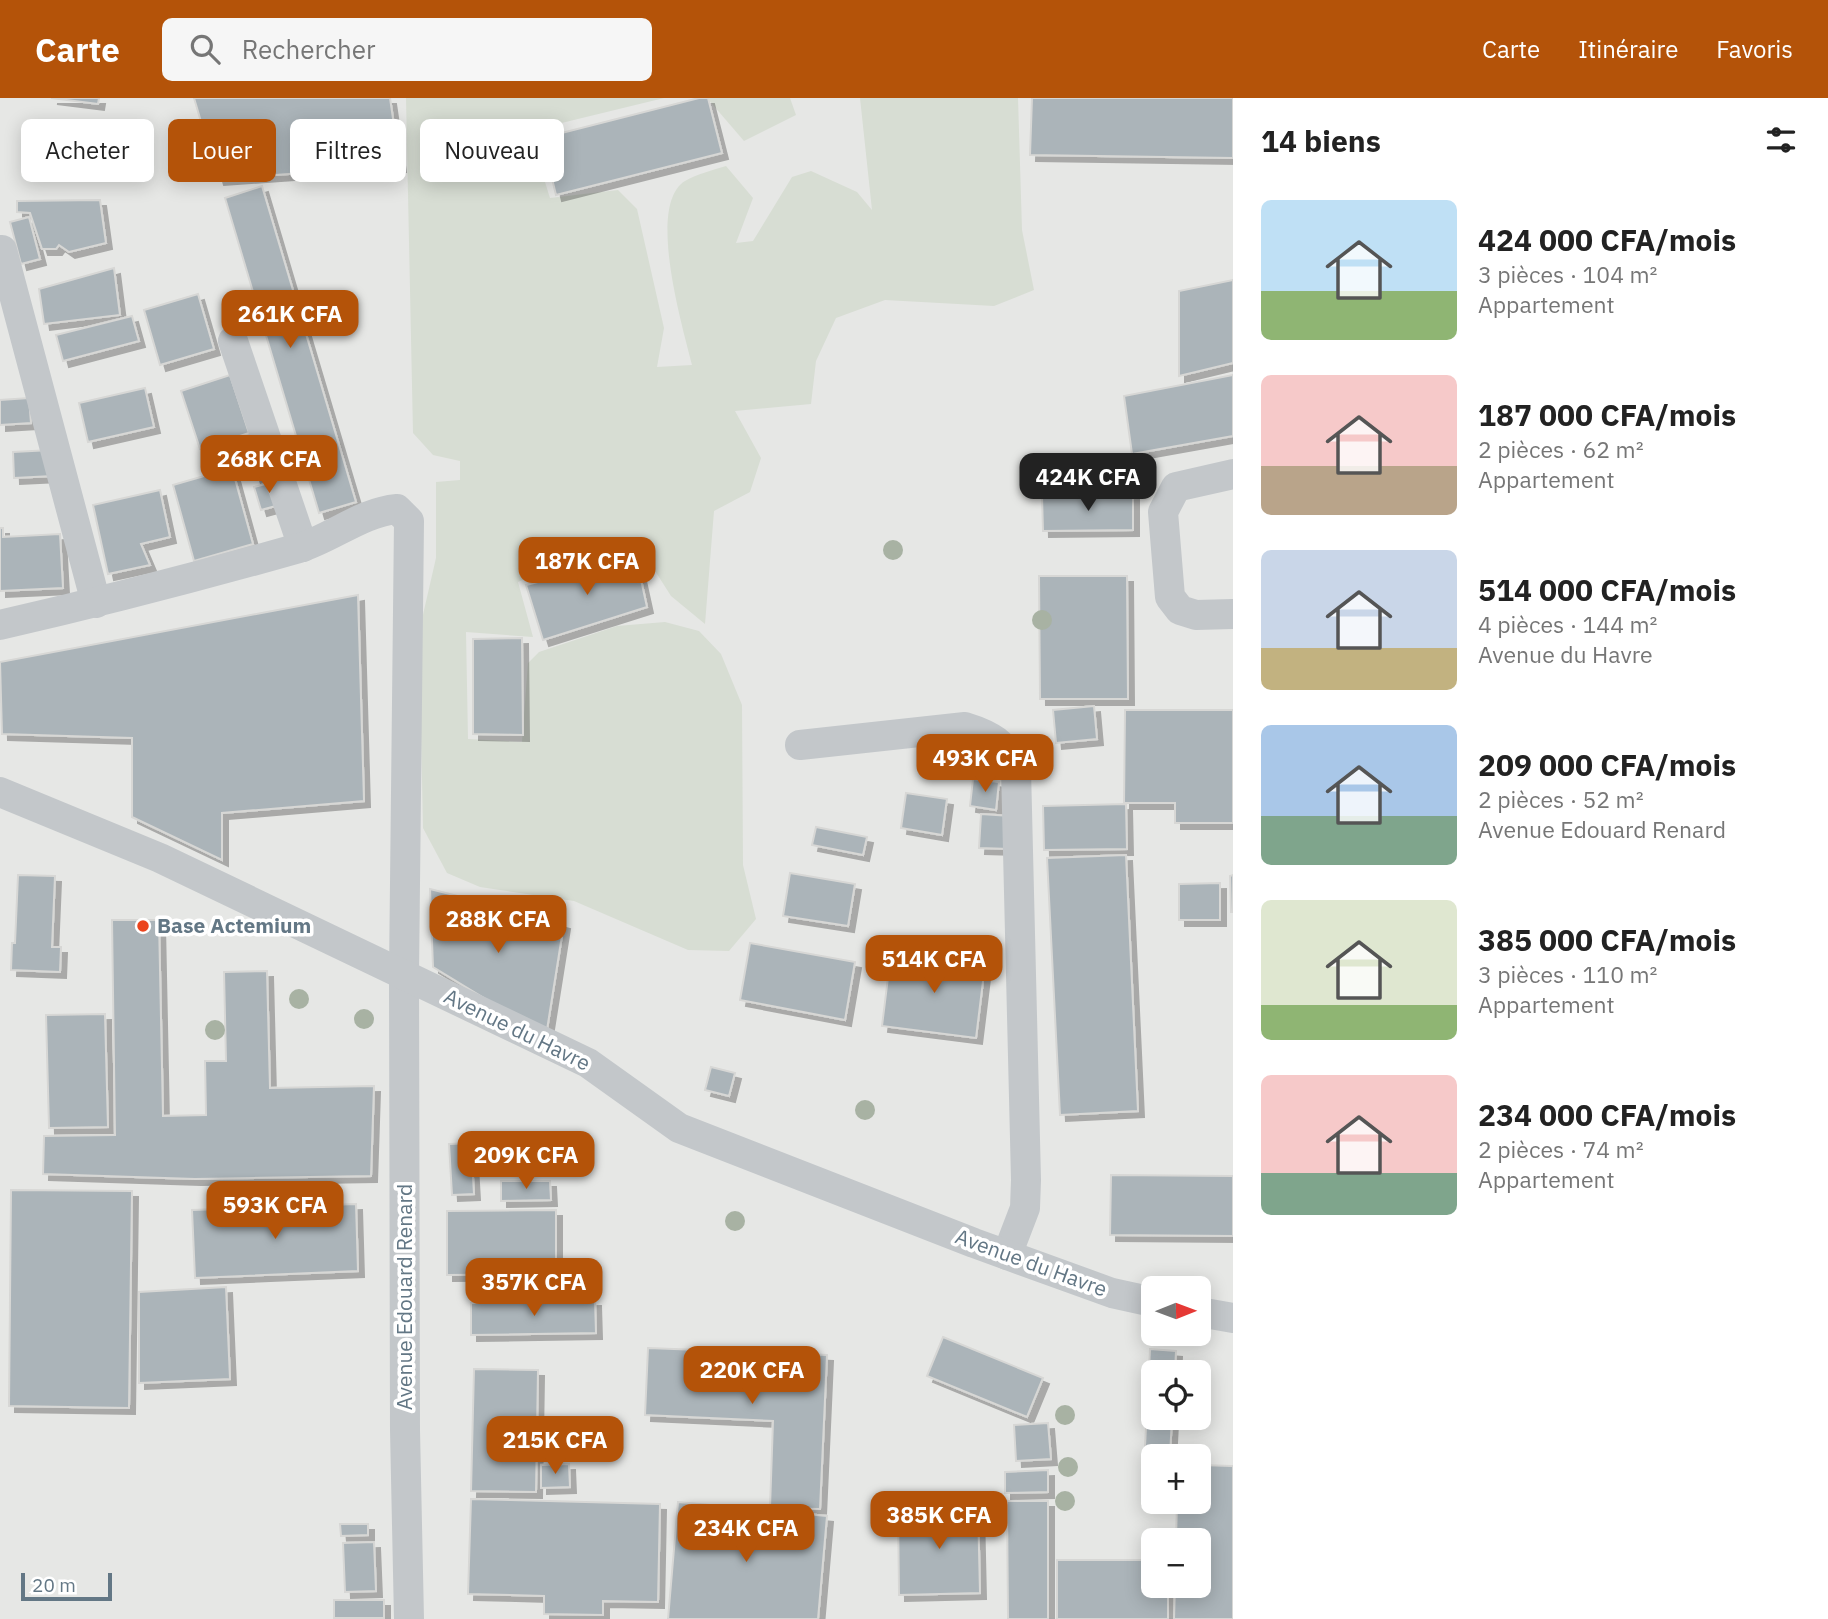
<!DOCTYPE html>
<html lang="fr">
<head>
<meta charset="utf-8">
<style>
	body { margin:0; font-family:"IBM Plex Sans",sans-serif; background:#f6f6f6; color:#222; height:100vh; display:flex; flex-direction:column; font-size:26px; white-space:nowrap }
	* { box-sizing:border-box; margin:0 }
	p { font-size:23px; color:#767676 }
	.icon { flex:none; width:38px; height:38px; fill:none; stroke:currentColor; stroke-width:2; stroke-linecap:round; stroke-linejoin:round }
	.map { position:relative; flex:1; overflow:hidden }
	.sheet { display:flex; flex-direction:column; background:#fff; width:595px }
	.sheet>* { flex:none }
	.hud { position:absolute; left:21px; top:21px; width:665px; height:63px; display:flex; gap:14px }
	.needle { width:46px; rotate:89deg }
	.buttons { position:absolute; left:1141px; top:1178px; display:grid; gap:14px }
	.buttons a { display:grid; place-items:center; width:70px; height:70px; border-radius:10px; background:#fff; box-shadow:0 4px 18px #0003; font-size:35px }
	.scale { position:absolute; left:21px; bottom:18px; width:91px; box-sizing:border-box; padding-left:7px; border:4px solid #637785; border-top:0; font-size:19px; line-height:24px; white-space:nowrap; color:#637785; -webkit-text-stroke:5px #fff; paint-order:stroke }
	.price { position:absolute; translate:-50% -60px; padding:0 16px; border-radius:14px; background:#b45309; color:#fff; font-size:23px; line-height:46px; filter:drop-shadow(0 2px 4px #0008) }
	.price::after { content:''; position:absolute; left:50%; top:42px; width:21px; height:16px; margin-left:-10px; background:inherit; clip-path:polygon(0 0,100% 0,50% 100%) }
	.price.active { background:#222; color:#fff }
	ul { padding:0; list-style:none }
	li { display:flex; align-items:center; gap:21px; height:175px; padding:0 28px }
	li span { display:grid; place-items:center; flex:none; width:196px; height:140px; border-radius:10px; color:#555 }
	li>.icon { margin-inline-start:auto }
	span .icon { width:84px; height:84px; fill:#fffc; stroke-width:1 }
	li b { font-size:30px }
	h2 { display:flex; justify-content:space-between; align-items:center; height:84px; padding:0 28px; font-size:30px }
	.tag { padding:0 24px; border-radius:10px; background:#fff; box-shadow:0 4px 18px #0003; font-size:24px; line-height:63px }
	.tag.active { background:#b45309; color:#fff }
	header { display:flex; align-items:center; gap:42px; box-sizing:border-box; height:98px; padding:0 35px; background:#b45309; color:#fff }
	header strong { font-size:33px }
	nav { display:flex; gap:38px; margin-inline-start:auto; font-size:24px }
	.search { width:490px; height:63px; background:#f6f6f6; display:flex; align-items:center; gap:18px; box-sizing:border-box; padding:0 24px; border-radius:10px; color:#767676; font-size:26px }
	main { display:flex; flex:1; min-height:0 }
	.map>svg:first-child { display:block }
	.built { fill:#e6e7e5; fill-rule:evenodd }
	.green { fill:#d7ddd3 }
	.building { fill:#abb4b9; stroke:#d7d7d5; stroke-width:2; filter:url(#shadow) }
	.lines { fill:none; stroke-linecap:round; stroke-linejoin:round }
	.minor { stroke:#c3c7ca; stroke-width:30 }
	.tree { fill:#a8b2a3 }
	.poi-dot { fill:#eb441d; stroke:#fff; stroke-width:2.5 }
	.labels { text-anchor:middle; stroke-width:7; stroke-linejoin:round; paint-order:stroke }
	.poi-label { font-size:21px; font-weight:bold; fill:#637785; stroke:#fff; text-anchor:start }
	.street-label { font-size:21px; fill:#637785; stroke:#fff }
</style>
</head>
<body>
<header>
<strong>Carte</strong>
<div class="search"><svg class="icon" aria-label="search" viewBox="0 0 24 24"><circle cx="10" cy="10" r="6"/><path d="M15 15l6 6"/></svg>Rechercher</div>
<nav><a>Carte</a><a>Itinéraire</a><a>Favoris</a></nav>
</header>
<main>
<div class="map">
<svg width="1233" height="1521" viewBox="0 0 1233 1521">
	<defs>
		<filter id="shadow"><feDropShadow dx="6" dy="6" stdDeviation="0" flood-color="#0004"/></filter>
	</defs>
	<rect width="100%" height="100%" fill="#f6f6f2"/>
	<path class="built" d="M 0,0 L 1233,0 L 1233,1521 L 0,1521 ZM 1153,1190 L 1199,1190 L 1199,1236 L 1153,1236 ZM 1153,1274 L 1199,1274 L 1199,1320 L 1153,1320 ZM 1153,1358 L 1199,1358 L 1199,1404 L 1153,1404 ZM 1153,1442 L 1199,1442 L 1199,1488 L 1153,1488 Z"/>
	<g class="green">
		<path d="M 406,0 L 664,0 L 541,30 L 535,52 L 550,100 L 618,92 L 637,111 L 664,230 L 657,269 L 692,267 C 683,230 646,107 685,83 C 697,76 713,72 726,68 L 753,100 L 736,145 L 753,143 L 792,79 L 811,73 L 857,94 L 872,112 L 860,0 L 1018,0 L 1022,132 L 1034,192 L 994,208 L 885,202 L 836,220 L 816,263 L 811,306 L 735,313 L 761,360 L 750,394 L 714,413 L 705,526 L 671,498 L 643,454 C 599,446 558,466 518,484 L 533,539 L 466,534 L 468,641 L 522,644 L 528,565 L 539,554 L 617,528 L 665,524 L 699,533 L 721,556 L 742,607 L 743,767 L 756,821 L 729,853 L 688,852 L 574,803 L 480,789 L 447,775 L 423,730 L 419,534 L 436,460 L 436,384 L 460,382 L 460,363 L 433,357 L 413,335 Z"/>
		<polygon points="707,0 790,0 796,17 744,43"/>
	</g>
	<g class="building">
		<polygon points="51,0 99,0 98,6"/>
		<polygon points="194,0 390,0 400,68 218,81"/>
		<polygon points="699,0 708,0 722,55 556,97 542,40"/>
		<polygon points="1032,0 1233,0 1233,60 1030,57"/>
		<polygon points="262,88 356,404 319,415 225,100"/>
		<polygon points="100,102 106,145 69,154 59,147 56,151 42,151 30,115 17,114 17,103"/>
		<polygon points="29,119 40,161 21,166 10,124"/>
		<polygon points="114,170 120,217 44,226 39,191"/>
		<polygon points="1233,182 1233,265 1179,278 1179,193"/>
		<polygon points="198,196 214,251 160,267 144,212"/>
		<polygon points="132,218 139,243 63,263 56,237"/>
		<polygon points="230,277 249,335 200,351 181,293"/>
		<polygon points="1233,277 1233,338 1132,356 1124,298"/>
		<polygon points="145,290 154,329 88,344 79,305"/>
		<polygon points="29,300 31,325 0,327 0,302"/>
		<polygon points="51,352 53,378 14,380 13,354"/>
		<polygon points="271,362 274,375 255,380 251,367"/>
		<polygon points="232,370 253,446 194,463 173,387"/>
		<polygon points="277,383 283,406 261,412 254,389"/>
		<polygon points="160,392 170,439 141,446 150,467 108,476 93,407"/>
		<polygon points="1133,396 1133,432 1043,433 1042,398"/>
		<polygon points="0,430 3,430 3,439 60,436 63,490 0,493"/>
		<polygon points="636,459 647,509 543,542 526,487"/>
		<polygon points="1039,478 1127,478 1128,601 1040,601"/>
		<polygon points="358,497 364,703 222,715 222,762 132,719 132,640 2,636 0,564"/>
		<polygon points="522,540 523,637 473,636 473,541"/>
		<polygon points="1094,608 1097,641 1056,645 1053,612"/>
		<polygon points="1125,612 1233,612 1233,725 1175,725 1175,705 1124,705"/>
		<polygon points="973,681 999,684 996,712 970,708"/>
		<polygon points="906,695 947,701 942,737 901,730"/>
		<polygon points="1126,706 1127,751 1044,752 1043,708"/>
		<polygon points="981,716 1011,718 1010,751 979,750"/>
		<polygon points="816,729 867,739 863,757 812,747"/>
		<polygon points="1126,757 1138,1013 1060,1017 1047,760"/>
		<polygon points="790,775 855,786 848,828 783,818"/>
		<polygon points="18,777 55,778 52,849 61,849 60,874 11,872 12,845 15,845"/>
		<polygon points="1233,777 1233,814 1231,814 1230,778"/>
		<polygon points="1220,785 1220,822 1179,822 1179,786"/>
		<polygon points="430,791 564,825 546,938 433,869"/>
		<polygon points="112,822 159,822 163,1018 206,1017 205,963 226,963 224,874 267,873 270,990 374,988 371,1078 195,1081 43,1076 44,1038 115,1037"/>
		<polygon points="750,845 855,864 845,922 740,902"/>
		<polygon points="891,855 985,867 976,940 882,928"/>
		<polygon points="105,916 108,1029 49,1030 46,917"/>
		<polygon points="711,969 735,975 729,998 705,992"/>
		<polygon points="471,1045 474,1096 452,1097 449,1046"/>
		<polygon points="1111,1077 1233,1078 1233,1138 1110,1137"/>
		<polygon points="501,1083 550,1083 551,1102 501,1103"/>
		<polygon points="11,1092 132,1093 129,1310 9,1308"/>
		<polygon points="356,1106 358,1173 195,1180 192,1112"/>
		<polygon points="556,1112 556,1176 447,1177 447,1113"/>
		<polygon points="226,1189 230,1281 139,1285 139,1194"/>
		<polygon points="595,1202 596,1235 471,1237 471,1205"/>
		<polygon points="943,1239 1043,1280 1027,1319 927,1278"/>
		<polygon points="648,1250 827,1257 820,1411 770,1410 773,1323 645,1317"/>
		<polygon points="1150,1251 1176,1253 1175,1274 1153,1274 1153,1320 1172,1320 1170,1358 1153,1358 1153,1404 1168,1404 1167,1408 1142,1407"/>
		<polygon points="474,1271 538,1272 536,1394 471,1393"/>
		<polygon points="1048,1325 1051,1361 1016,1363 1014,1327"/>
		<polygon points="569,1366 570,1389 541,1390 541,1367"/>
		<polygon points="1199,1367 1233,1368 1233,1521 1174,1521 1175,1488 1199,1488 1199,1442 1176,1442 1177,1404 1199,1404"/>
		<polygon points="1048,1372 1048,1394 1005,1395 1005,1374"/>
		<polygon points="471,1401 660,1406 658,1504 603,1503 603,1517 544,1516 544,1498 468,1496"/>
		<polygon points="1007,1403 1048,1403 1048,1521 1008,1521"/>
		<polygon points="678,1404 827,1418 818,1521 668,1521"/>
		<polygon points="978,1408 980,1495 899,1497 898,1410"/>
		<polygon points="340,1426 368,1426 368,1437 341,1438"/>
		<polygon points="374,1444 376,1493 345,1494 343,1445"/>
		<polygon points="1057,1462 1153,1462 1153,1488 1168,1488 1168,1521 1057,1521"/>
		<rect x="334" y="1502" width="50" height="18"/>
	</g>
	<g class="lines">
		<g class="minor">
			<polyline points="2,152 96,505"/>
			<polyline points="233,243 303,449"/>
			<polyline points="1233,376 1176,389 1163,414 1170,499 1180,512 1196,517 1233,516"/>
			<path d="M 0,527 C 100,504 200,478 299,450 C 332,440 362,414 397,411 L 409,423 L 404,876 L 405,1332 L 409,1521"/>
			<path d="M 800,647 L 965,629 C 991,637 1005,645 1016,671 L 1026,1082 L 1025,1110 L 1007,1157"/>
			<polyline points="0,694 160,760 588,965 679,1030 974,1145 1112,1195 1153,1204"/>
			<polyline points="1199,1214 1233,1220"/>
		</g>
	</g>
	<g class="tree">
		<circle cx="893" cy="452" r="10"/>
		<circle cx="1042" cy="522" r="10"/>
		<circle cx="953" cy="653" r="10"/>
		<circle cx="299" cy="901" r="10"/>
		<circle cx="364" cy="921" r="10"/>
		<circle cx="215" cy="932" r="10"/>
		<circle cx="865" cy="1012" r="10"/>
		<circle cx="735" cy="1123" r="10"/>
		<circle cx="1065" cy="1317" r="10"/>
		<circle cx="1068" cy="1369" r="10"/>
		<circle cx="1065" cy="1403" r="10"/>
	</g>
	<circle class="poi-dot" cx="143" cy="828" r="7"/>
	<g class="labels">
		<g class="poi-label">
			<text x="157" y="835">Base Actemium</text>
		</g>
		<g class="street-label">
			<text transform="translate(517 932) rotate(26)" y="7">Avenue du Havre</text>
			<text transform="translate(1031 1165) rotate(20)" y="7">Avenue du Havre</text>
			<text transform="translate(405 1199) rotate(-90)" y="7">Avenue Edouard Renard</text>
		</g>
	</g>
</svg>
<div class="buttons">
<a><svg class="needle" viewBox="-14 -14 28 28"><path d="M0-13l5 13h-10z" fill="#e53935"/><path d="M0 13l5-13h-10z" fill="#767676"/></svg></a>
<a><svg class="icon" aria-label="locate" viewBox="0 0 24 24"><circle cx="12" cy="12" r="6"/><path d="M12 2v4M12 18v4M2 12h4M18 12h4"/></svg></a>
<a>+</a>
<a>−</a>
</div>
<div class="scale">20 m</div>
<b class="price" style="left:290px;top:252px">261K CFA</b>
<b class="price" style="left:269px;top:397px">268K CFA</b>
<b class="price active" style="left:1088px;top:415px">424K CFA</b>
<b class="price" style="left:587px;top:499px">187K CFA</b>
<b class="price" style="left:985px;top:696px">493K CFA</b>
<b class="price" style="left:498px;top:857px">288K CFA</b>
<b class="price" style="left:934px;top:897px">514K CFA</b>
<b class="price" style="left:526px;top:1093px">209K CFA</b>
<b class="price" style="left:275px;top:1143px">593K CFA</b>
<b class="price" style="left:534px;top:1220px">357K CFA</b>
<b class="price" style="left:752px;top:1308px">220K CFA</b>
<b class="price" style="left:555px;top:1378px">215K CFA</b>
<b class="price" style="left:939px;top:1453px">385K CFA</b>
<b class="price" style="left:746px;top:1466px">234K CFA</b>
<div class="hud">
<a class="tag">Acheter</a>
<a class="tag active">Louer</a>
<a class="tag">Filtres</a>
<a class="tag">Nouveau</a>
</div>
</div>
<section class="sheet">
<h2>14 biens<svg class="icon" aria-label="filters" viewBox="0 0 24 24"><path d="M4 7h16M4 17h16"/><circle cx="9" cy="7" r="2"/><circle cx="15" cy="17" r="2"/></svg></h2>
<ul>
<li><span style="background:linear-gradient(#bfe0f5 65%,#8fb573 0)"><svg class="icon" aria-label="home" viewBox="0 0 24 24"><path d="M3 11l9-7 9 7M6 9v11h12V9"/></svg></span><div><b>424 000 CFA/mois</b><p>3 pièces · 104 m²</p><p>Appartement</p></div></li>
<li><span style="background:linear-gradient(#f6c9c9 65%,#b9a48a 0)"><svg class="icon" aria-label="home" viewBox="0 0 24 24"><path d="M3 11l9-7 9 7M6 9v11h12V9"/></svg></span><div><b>187 000 CFA/mois</b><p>2 pièces · 62 m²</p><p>Appartement</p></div></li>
<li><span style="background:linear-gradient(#c9d6e8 70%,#c2b280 0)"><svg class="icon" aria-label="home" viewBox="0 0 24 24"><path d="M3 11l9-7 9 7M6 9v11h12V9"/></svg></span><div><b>514 000 CFA/mois</b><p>4 pièces · 144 m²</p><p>Avenue du Havre</p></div></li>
<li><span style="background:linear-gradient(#a9c7e8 65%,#7fa58c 0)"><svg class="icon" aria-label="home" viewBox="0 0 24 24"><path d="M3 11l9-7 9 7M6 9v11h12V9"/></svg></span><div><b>209 000 CFA/mois</b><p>2 pièces · 52 m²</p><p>Avenue Edouard Renard</p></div></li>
<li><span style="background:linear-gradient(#dfe7d0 75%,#8fb573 0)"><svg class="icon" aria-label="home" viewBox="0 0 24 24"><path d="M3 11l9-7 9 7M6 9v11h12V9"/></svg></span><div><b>385 000 CFA/mois</b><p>3 pièces · 110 m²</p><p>Appartement</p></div></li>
<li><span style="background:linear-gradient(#f6c9c9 70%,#7fa58c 0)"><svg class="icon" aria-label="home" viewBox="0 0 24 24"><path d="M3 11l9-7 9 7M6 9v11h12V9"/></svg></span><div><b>234 000 CFA/mois</b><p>2 pièces · 74 m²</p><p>Appartement</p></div></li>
</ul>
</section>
</main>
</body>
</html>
